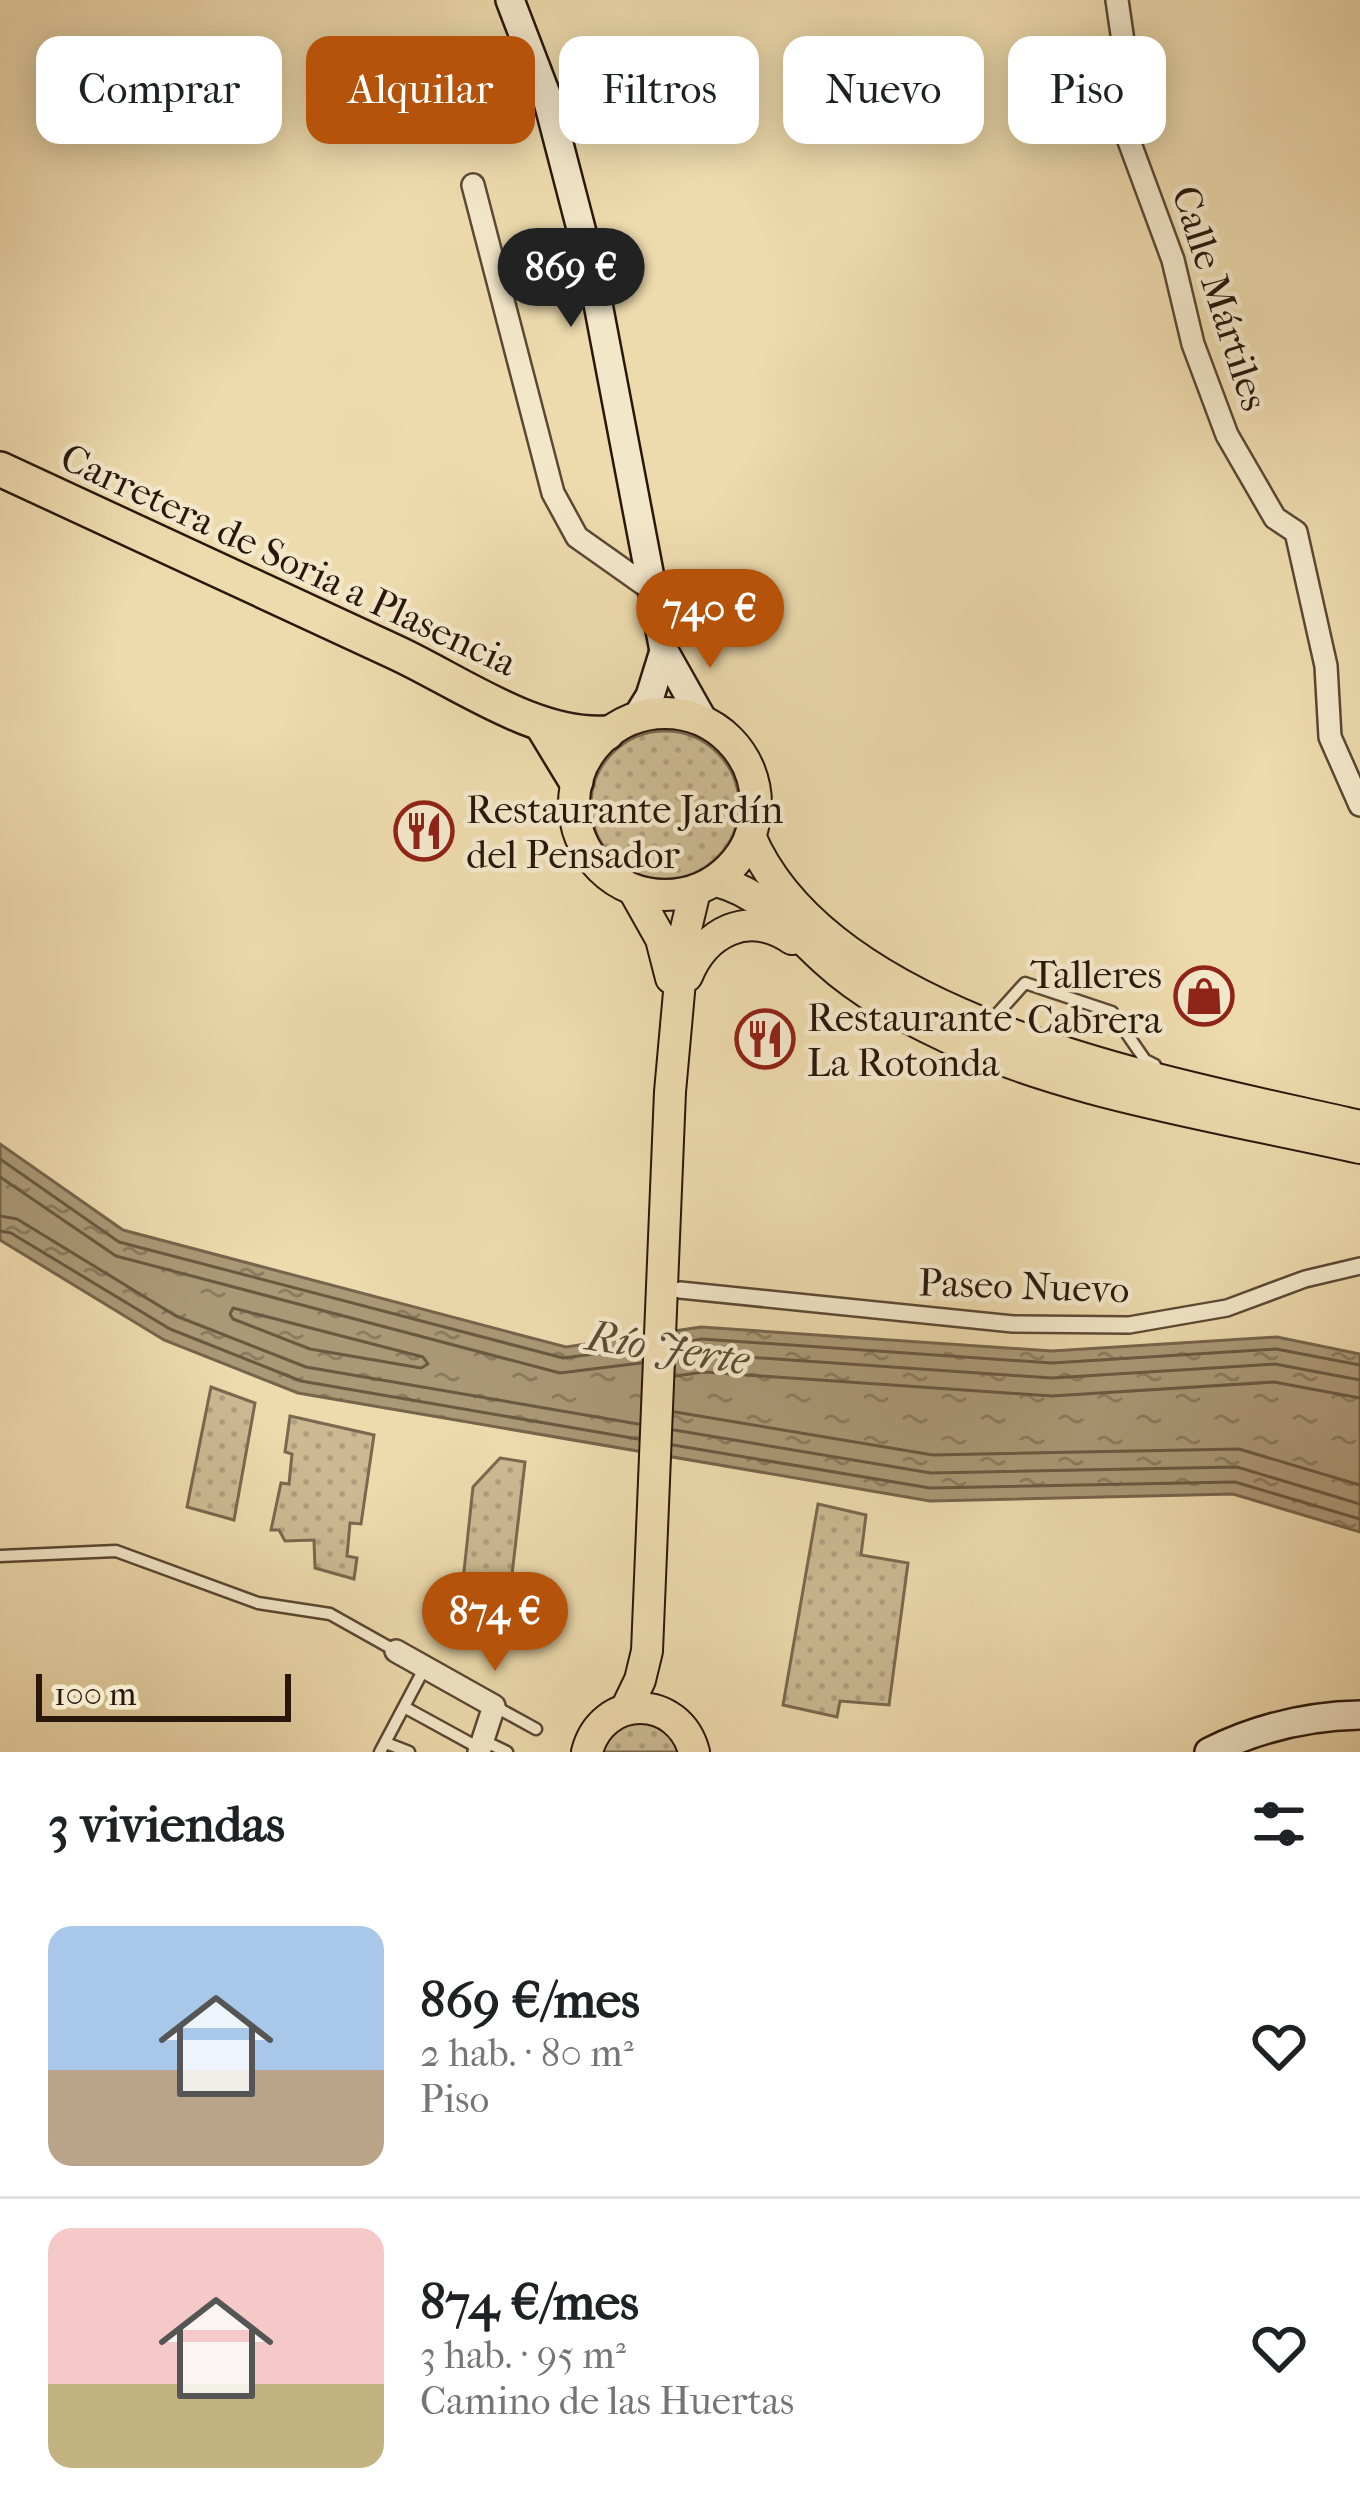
<!DOCTYPE html>
<html lang="es">
<head>
<meta charset="utf-8">
<style>
	body { margin:0; font-family:"IM FELL French Canon",serif; background:#f2f2f2; color:#202124; height:100vh; display:flex; flex-direction:column; font-size:45px; white-space:nowrap }
	* { box-sizing:border-box; margin:0 }
	p { font-size:39px; color:#757577 }
	.icon { flex:none; width:66px; height:66px; fill:none; stroke:currentColor; stroke-width:2; stroke-linecap:round; stroke-linejoin:round }
	.map { position:relative; height:1752px; overflow:hidden }
	.panel { display:flex; flex-direction:column; background:#fff; flex:1 }
	.panel>* { flex:none }
	.banner { position:absolute; left:36px; top:36px; width:1290px; height:108px; display:flex; gap:24px }
	.scale { position:absolute; left:36px; bottom:30px; width:255px; box-sizing:border-box; padding-left:12px; border:6px solid #2a170c; border-top:0; font-size:33px; line-height:42px; white-space:nowrap; color:#2a170c; -webkit-text-stroke:9px #f3e7ca; paint-order:stroke }
	.price { position:absolute; translate:-50% -102px; padding:0 27px; border-radius:42px; background:#b45309; color:#fff; font-size:39px; line-height:78px; filter:drop-shadow(0 3px 6px #0008) }
	.price::after { content:''; position:absolute; left:50%; top:72px; width:36px; height:27px; margin-left:-18px; background:inherit; clip-path:polygon(0 0,100% 0,50% 100%) }
	.price.on { background:#222; color:#fff }
	ul { padding:0; list-style:none }
	li { display:flex; align-items:center; gap:36px; height:300px; padding:0 48px }
	li+li { border-top:3px solid #e0e0e0 }
	li span { display:grid; place-items:center; flex:none; width:336px; height:240px; border-radius:24px; color:#555 }
	li>.icon { margin-inline-start:auto }
	span .icon { width:144px; height:144px; fill:#fffc; stroke-width:1 }
	li b { font-size:51px }
	h2 { display:flex; justify-content:space-between; align-items:center; height:144px; padding:0 48px; font-size:51px }
	.pill { padding:0 42px; border-radius:24px; background:#fff; box-shadow:0 6px 30px #0003; font-size:42px; line-height:108px }
	.pill.on { background:#b45309; color:#fff }
	.map>svg:first-child { display:block }
	.green { fill:url(#green-dots); stroke:#7b684f; stroke-width:3 }
	.water { fill:url(#water-ripples); stroke:#77644c; stroke-width:3 }
	.lines { fill:none; stroke-linecap:round; stroke-linejoin:round }
	.shore { stroke:#6a5841; stroke-width:3 }
	.service-casing { stroke:#5b4834; stroke-width:15 }
	.pedestrian-casing { stroke:#5b4834; stroke-width:20 }
	.minor-casing { stroke:#5b4834; stroke-width:26 }
	.secondary-casing { stroke:#2a170c; stroke-width:32 }
	.primary-casing { stroke:#2a170c; stroke-width:34 }
	.trunk-casing { stroke:#2a170c; stroke-width:38 }
	.service { stroke:#f3e7ca; stroke-width:10 }
	.pedestrian { stroke:#f3e7ca; stroke-width:15 }
	.minor { stroke:#f3e7ca; stroke-width:21 }
	.secondary { stroke:#f3e7ca; stroke-width:27 }
	.primary { stroke:#eddaad; stroke-width:30 }
	.trunk { stroke:#eddaad; stroke-width:33 }
	.labels { text-anchor:middle; stroke-width:9; stroke-linejoin:round; paint-order:stroke }
	.street-label { font-size:39px; fill:#2a170c; stroke:#f3e7ca }
	.poi-label { font-size:39px; fill:#2a170c; stroke:#f3e7ca; text-anchor:start }
	.water-label { font-size:42px; font-style:italic; fill:#5e4b36; stroke:#f3e7ca }
</style>
</head>
<body>
<div class="map">
<svg width="1360" height="1752" viewBox="0 0 1360 1752">
	<defs>
		<pattern id="green-dots" width="8" height="8" patternUnits="userSpaceOnUse" patternTransform="scale(3)"><rect width="8" height="8" fill="#ccb992"/><path d="M2 2h.1M6 6h.1" fill="none" stroke="#af9e7d" stroke-width="1.8" stroke-linecap="round"/></pattern>
		<pattern id="water-ripples" width="26" height="14" patternUnits="userSpaceOnUse" patternTransform="scale(3)"><rect width="26" height="14" fill="#ab9876"/><path d="M2 4q2-2 4 0t4 0M15 11q2-2 4 0t4 0" fill="none" stroke="#8b7b5f"/></pattern>
	</defs>
	<rect width="100%" height="100%" fill="#eddaad"/>
	<filter id="stains"><feTurbulence type="fractalNoise" baseFrequency=".00167" numOctaves="4"/><feColorMatrix values="0 0 0 0 .2 0 0 0 0 .09 0 0 0 0 .02 0 0 0 .5 -.17"/></filter>
	<radialGradient id="worn" r=".72"><stop offset=".6" stop-color="#630" stop-opacity="0"/><stop offset="1" stop-color="#630" stop-opacity=".3"/></radialGradient>
	<g class="green">
		<circle cx="665" cy="805" r="74"/>
		<polygon points="211,1387 255,1403 234,1520 187,1507"/>
		<polygon points="290,1416 374,1435 361,1524 350,1523 347,1556 357,1558 354,1579 315,1568 314,1540 285,1541 279,1530 271,1530 281,1483 289,1484 292,1454 285,1452"/>
		<polygon points="500,1458 525,1462 509,1601 462,1590 473,1487"/>
		<polygon points="818,1504 866,1515 861,1555 908,1563 889,1705 840,1701 837,1717 783,1705"/>
		<polygon points="633,1718 662,1723 684,1752 598,1752 606,1734"/>
	</g>
	<polygon class="water" points="0,1144 123,1230 566,1347 701,1327 1052,1351 1277,1337 1360,1354 1360,1532 1233,1494 930,1501 298,1393 164,1340 0,1240"/>
	<g class="lines">
		<g class="shore">
			<polyline points="0,1159 119,1242 563,1358 641,1348"/>
			<polyline points="0,1177 116,1256 560,1373 641,1363"/>
			<polyline points="0,1216 17,1219 176,1316 306,1367 638,1424"/>
			<polyline points="0,1231 11,1233 170,1329 301,1381 638,1439"/>
			<polygon points="233,1308 423,1357 428,1364 421,1368 310,1349 233,1319 230,1314"/>
			<polyline points="678,1343 702,1339 1052,1363 1276,1349 1360,1365"/>
			<polyline points="677,1358 703,1354 1052,1378 1275,1364 1360,1380"/>
			<polyline points="676,1376 704,1372 1052,1396 1274,1382 1360,1398"/>
			<polyline points="675,1412 933,1455 1239,1449 1360,1485"/>
			<polyline points="674,1430 931,1473 1237,1467 1360,1504"/>
			<polyline points="673,1445 930,1488 1235,1482 1360,1519"/>
		</g>
		<g class="service-casing">
			<g id="service">
				<polyline points="989,1023 1025,983 1112,1012 1145,1060 1155,1065"/>
				<polyline points="0,1556 116,1551 258,1603 330,1614 396,1651"/>
				<polyline points="494,1706 536,1729"/>
				<polyline points="406,1708 479,1748"/>
				<polyline points="482,1740 507,1752"/>
				<polyline points="386,1743 409,1752"/>
				<polyline points="380,1752 425,1667"/>
			</g>
		</g>
		<g class="pedestrian-casing">
			<polyline id="pedestrian" points="680,1290 1013,1324 1129,1325 1227,1308 1305,1279 1360,1266"/>
		</g>
		<g class="minor-casing">
			<g id="minor">
				<polyline points="1117,0 1124,48 1122,122 1173,260 1193,344 1227,435 1275,518 1296,532 1326,666 1330,737 1360,805"/>
				<polyline points="473,185 553,493 577,537 652,590"/>
				<polyline points="396,1651 494,1706 479,1752"/>
			</g>
		</g>
		<g class="secondary-casing">
			<g id="secondary">
				<polyline points="510,0 546,94 591,267 664,651 704,722"/>
				<polyline points="637,717 650,696 664,651"/>
				<path d="M 1209,1752 C 1257,1728 1307,1716 1360,1715"/>
			</g>
		</g>
		<g class="primary-casing">
			<g id="primary">
				<circle cx="665" cy="804" r="91"/>
				<path d="M 750,836 C 831,1026 1179,1084 1360,1126"/>
				<path d="M 716,881 C 763,893 791,929 826,961 C 853,986 893,1010 926,1027 C 1055,1093 1219,1116 1360,1148"/>
				<polyline points="634,891 661,939 671,978"/>
				<path d="M 687,976 C 705,932 748,909 792,939"/>
				<polyline points="626,1709 640,1680 647,1651 670,1092 684,937 695,891"/>
				<path d="M 587,1752 C 602,1693 679,1694 694,1752"/>
			</g>
		</g>
		<g class="trunk-casing">
			<g id="trunk">
				<path d="M 0,469 C 132,530 265,592 397,653 C 461,683 536,738 607,733"/>
				<polyline points="542,725 576,781"/>
			</g>
		</g>
		<use href="#service" class="service"/>
		<use href="#pedestrian" class="pedestrian"/>
		<use href="#minor" class="minor"/>
		<use href="#secondary" class="secondary"/>
		<use href="#primary" class="primary"/>
		<use href="#trunk" class="trunk"/>
	</g>
	<defs>
		<g id="restaurant-ring" transform="scale(3)"><circle r="9.5" fill="#f3e7ca" stroke="#8f2418" stroke-width="1.5"/><path d="M-5-6h1v4h1v-4h1v4h1v-4h1v5L-1.5 .5V6h-2V.5L-5-1ZM5-6V6H3V1.5H1.5Q1.5-4 5-6Z" fill="#8f2418"/></g>
		<g id="shop-ring" transform="scale(3)"><circle r="9.5" fill="#f3e7ca" stroke="#8f2418" stroke-width="1.5"/><path d="M-5-2.5h2.3a2.7 3.5 0 0 1 5.4 0H5L5.5 6h-11ZM-1.5-2.5h3a1.5 2.3 0 0 0-3 0Z" fill="#8f2418"/></g>
	</defs>
	<g fill-rule="evenodd">
		<use href="#restaurant-ring" x="424" y="831"/>
		<use href="#shop-ring" x="1204" y="996"/>
		<use href="#restaurant-ring" x="765" y="1039"/>
	</g>
	<g class="labels">
		<g class="street-label">
			<text transform="translate(1221 298) rotate(72)" y="14">Calle Mártiles</text>
			<text transform="translate(289 559) rotate(25)" y="14">Carretera de Soria a Plasencia</text>
			<text transform="translate(1024 1285) rotate(2)" y="14">Paseo Nuevo</text>
		</g>
		<g class="poi-label">
			<text x="466" y="823">Restaurante Jardín<tspan x="466" dy="45">del Pensador</tspan></text>
			<text x="1162" y="988" text-anchor="end">Talleres<tspan x="1162" dy="45">Cabrera</tspan></text>
			<text x="807" y="1031">Restaurante<tspan x="807" dy="45">La Rotonda</tspan></text>
		</g>
		<g class="water-label">
			<text transform="translate(668 1347) rotate(9)" y="15">Río Jerte</text>
		</g>
	</g>
	<rect width="100%" height="100%" filter="url(#stains)"/>
	<rect width="100%" height="100%" fill="url(#worn)"/>
</svg>
<div class="scale">100 m</div>
<b class="price on" style="left:571px;top:330px">869 €</b>
<b class="price" style="left:710px;top:671px">740 €</b>
<b class="price" style="left:495px;top:1674px">874 €</b>
<div class="banner">
<a class="pill">Comprar</a>
<a class="pill on">Alquilar</a>
<a class="pill">Filtros</a>
<a class="pill">Nuevo</a>
<a class="pill">Piso</a>
</div>
</div>
<section class="panel">
<h2>3 viviendas<svg class="icon" aria-label="filters" viewBox="0 0 24 24"><path d="M4 7h16M4 17h16"/><circle cx="9" cy="7" r="2"/><circle cx="15" cy="17" r="2"/></svg></h2>
<ul>
<li><span style="background:linear-gradient(#a9c7e8 60%,#b9a48a 0)"><svg class="icon" aria-label="home" viewBox="0 0 24 24"><path d="M3 11l9-7 9 7M6 9v11h12V9"/></svg></span><div><b>869 €/mes</b><p>2 hab. · 80 m²</p><p>Piso</p></div><svg class="icon" aria-label="heart" viewBox="0 0 24 24"><path d="M12 20l-8-8c-3-5 5-10 8-4 3-6 11-1 8 4z"/></svg></li>
<li><span style="background:linear-gradient(#f6c9c9 65%,#c2b280 0)"><svg class="icon" aria-label="home" viewBox="0 0 24 24"><path d="M3 11l9-7 9 7M6 9v11h12V9"/></svg></span><div><b>874 €/mes</b><p>3 hab. · 95 m²</p><p>Camino de las Huertas</p></div><svg class="icon" aria-label="heart" viewBox="0 0 24 24"><path d="M12 20l-8-8c-3-5 5-10 8-4 3-6 11-1 8 4z"/></svg></li>
</ul>
</section>
</body>
</html>
